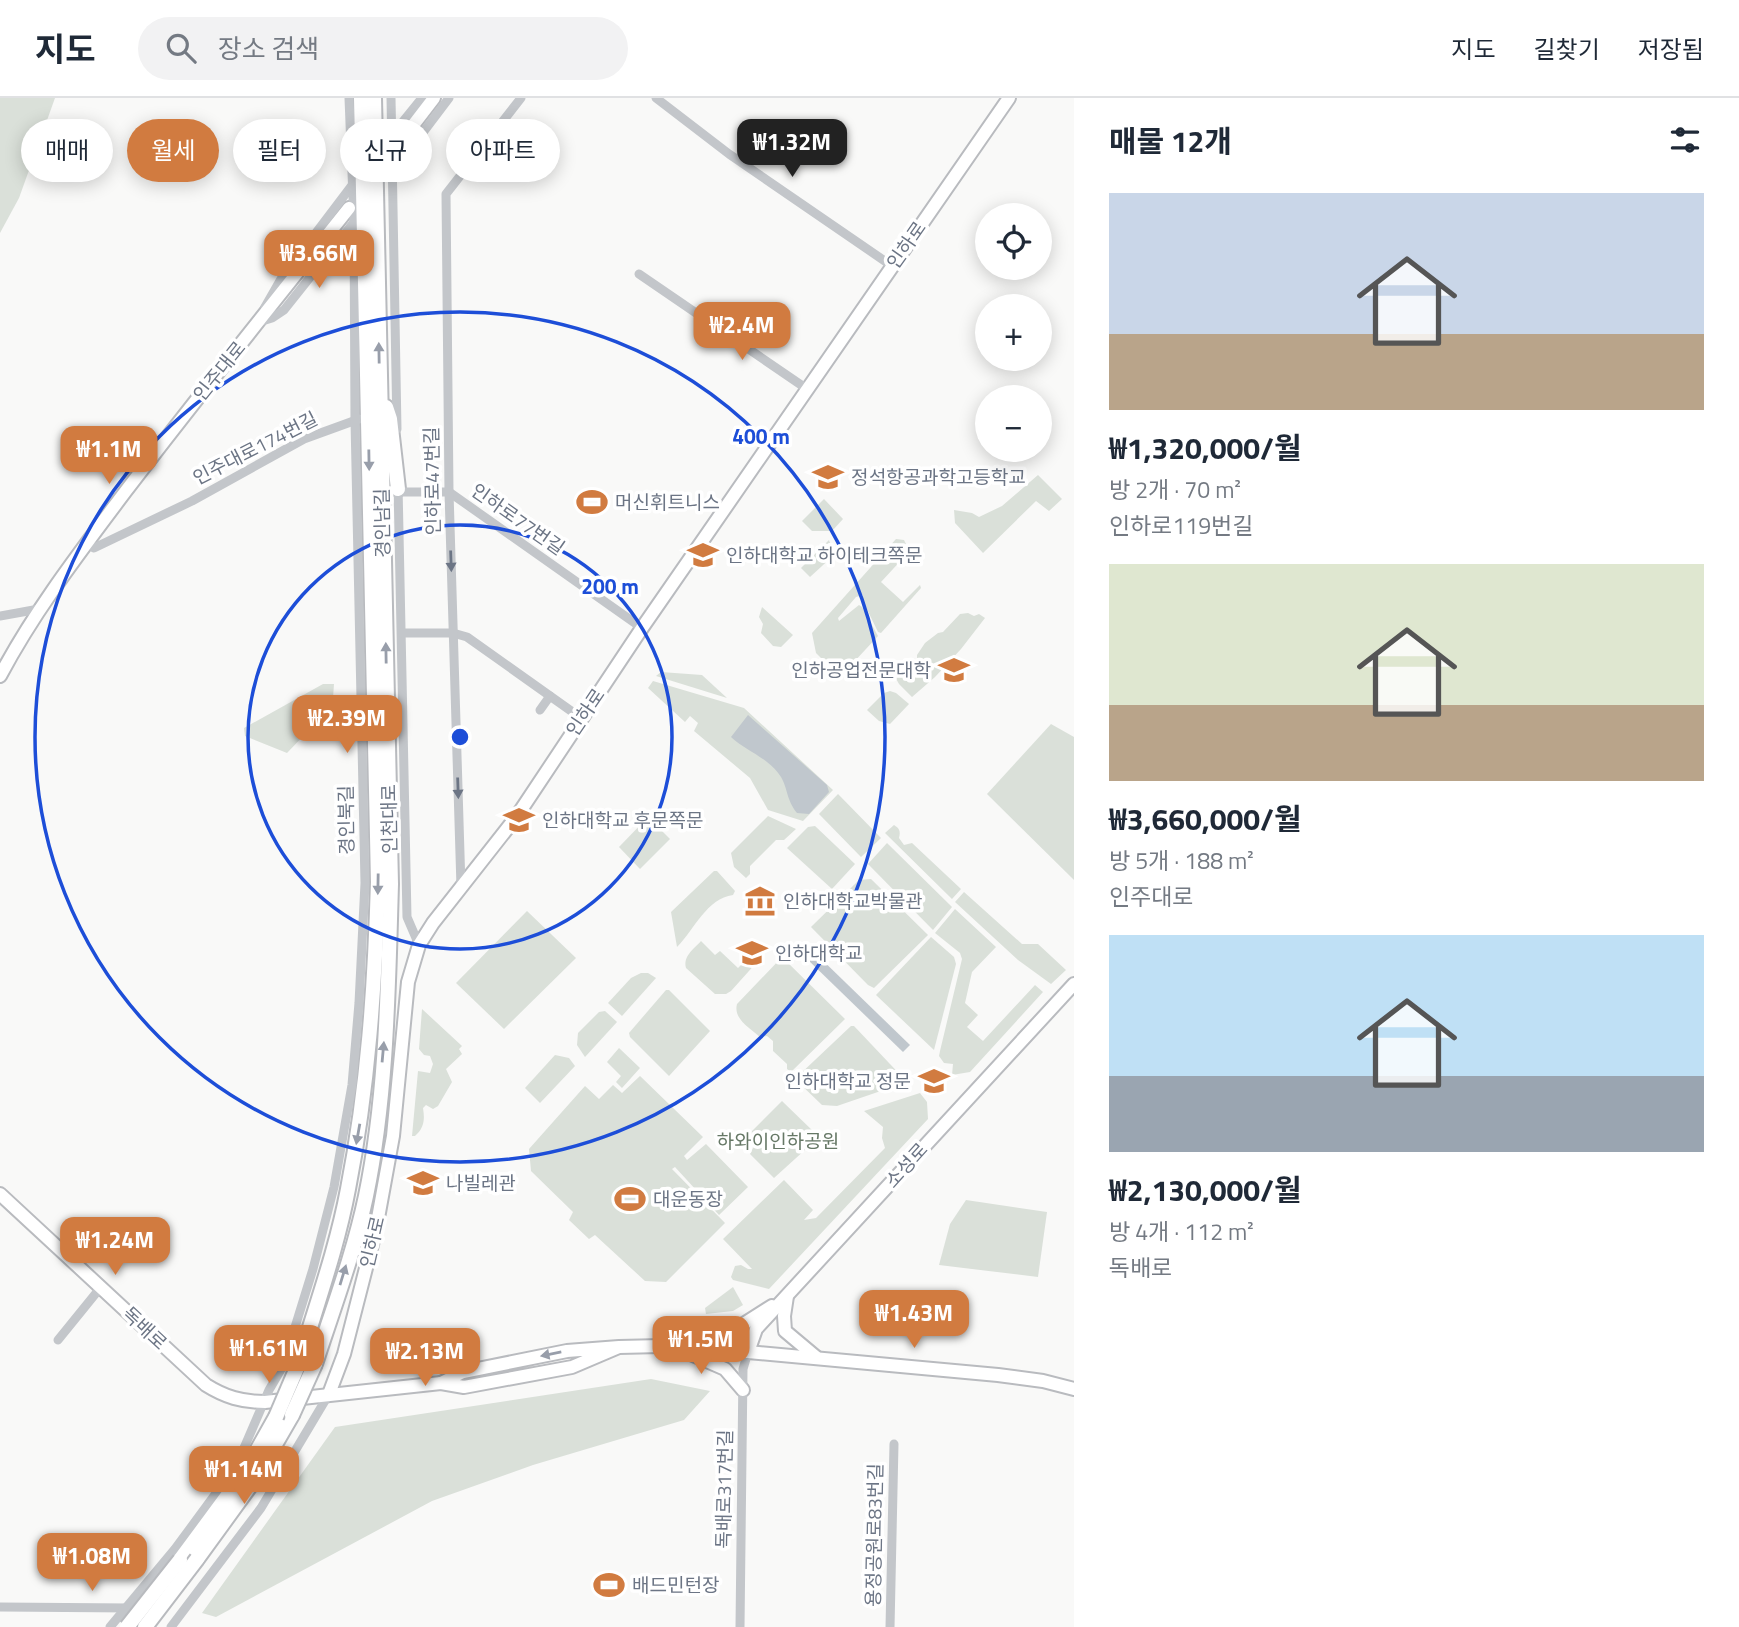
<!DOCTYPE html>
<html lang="ko">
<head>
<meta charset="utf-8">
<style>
	body { margin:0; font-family:"Titillium Web","Noto Sans KR",sans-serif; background:#f2f2f3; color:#1f2937; height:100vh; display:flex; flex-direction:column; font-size:26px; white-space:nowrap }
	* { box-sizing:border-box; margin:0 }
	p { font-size:23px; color:#747a83 }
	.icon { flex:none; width:38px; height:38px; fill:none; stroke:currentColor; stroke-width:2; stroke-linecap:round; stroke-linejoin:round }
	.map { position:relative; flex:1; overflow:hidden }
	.sheet { display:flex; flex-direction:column; background:#fff; width:665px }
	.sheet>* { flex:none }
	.banner { position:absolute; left:21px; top:21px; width:665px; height:63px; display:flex; gap:14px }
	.controls { position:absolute; left:975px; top:105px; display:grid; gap:14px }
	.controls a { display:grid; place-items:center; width:77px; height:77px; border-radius:50%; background:#fff; box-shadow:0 4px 18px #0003; font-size:35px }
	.price { position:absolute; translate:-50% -60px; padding:0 16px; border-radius:14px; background:#d17b40; color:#fff; font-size:23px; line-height:46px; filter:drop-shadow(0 2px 4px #0008) }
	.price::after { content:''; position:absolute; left:50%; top:42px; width:21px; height:16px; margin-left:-10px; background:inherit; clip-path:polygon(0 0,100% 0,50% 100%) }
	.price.selected { background:#222; color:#fff }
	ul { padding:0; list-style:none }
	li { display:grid; align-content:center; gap:14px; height:371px; padding:0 35px }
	li span { display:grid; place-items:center; height:217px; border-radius:0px; color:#555 }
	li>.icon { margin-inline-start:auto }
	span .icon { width:126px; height:126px; fill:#fffc; stroke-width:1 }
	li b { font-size:30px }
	h2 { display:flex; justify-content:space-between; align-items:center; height:84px; padding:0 35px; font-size:30px }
	.tag { padding:0 24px; border-radius:32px; background:#fff; box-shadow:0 4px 18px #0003; font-size:24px; line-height:63px }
	.tag.selected { background:#d17b40; color:#fff }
	header { display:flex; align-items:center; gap:42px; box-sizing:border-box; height:98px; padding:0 35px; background:#fff; border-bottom:2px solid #e0e1e3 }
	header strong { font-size:33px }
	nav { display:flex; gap:38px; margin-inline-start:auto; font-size:24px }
	.search { width:490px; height:63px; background:#f2f2f3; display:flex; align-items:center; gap:18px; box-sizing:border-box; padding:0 24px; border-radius:38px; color:#747a83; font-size:26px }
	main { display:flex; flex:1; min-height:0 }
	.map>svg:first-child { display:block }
	.green { fill:#dae0d9 }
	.water { fill:#c0c7cd }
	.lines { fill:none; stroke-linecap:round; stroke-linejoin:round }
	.major-tunnel { stroke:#d6d8db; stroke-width:12; stroke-dasharray:12 6; stroke-linecap:butt }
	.major-casing { stroke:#b9bbbf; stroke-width:16 }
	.highway-casing { stroke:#b8babe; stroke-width:18 }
	.minor { stroke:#c3c6ca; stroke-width:9 }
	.major { stroke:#fff; stroke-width:12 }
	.highway { stroke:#fff; stroke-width:14 }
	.highway-bridge-casing { stroke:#b8babe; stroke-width:18; stroke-linecap:butt }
	.highway-bridge { stroke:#fff; stroke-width:14 }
	.oneway { fill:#989eaa }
	.oneway2 { fill:#6c7585 }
	.ring { fill:none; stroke:#1d4ed8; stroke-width:3.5 }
	.labels { text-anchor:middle; stroke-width:7; stroke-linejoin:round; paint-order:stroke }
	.street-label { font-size:19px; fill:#6c7585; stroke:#fff }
	.poi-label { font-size:19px; fill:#6c7585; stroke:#fff; text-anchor:start }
	.park-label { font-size:19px; fill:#667866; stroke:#fff }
	.centre { fill:#1d4ed8; stroke:#fff; stroke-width:3.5 }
	.ring-label { font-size:21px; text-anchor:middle; font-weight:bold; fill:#1d4ed8; stroke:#fff; stroke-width:7; stroke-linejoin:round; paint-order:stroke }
</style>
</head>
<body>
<header>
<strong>지도</strong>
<div class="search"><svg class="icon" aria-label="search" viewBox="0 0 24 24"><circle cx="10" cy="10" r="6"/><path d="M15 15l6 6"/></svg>장소 검색</div>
<nav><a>지도</a><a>길찾기</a><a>저장됨</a></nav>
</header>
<main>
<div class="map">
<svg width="1074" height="1529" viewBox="0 0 1074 1529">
	<rect width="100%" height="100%" fill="#f9f9f8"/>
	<g class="green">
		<polygon points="0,0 55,0 19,100 0,135"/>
		<polygon points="1038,377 1062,401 1049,413 1036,403 983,455 955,425 954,412 972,415 979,419 1002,408"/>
		<polygon points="824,401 843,421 832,433 812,433 802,423"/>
		<polygon points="896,441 904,442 907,448 905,458 881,484 903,504 920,487 921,490 881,535 878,534 863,503 863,497 856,499 838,520 839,523 859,507 862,509 878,538 840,579 816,555 812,535"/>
		<polygon points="829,442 834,457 810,479 801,470"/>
		<polygon points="762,509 793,537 781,549 773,548 761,535 763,526 759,519"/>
		<polygon points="968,515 974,518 979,516 985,520 961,551 935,579 912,599 899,586 894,577 905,566 912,568 917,562 917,557 925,545 938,535 943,534 960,516"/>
		<polygon points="661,574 702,577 727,600 656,578"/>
		<polygon points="653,583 744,610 833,692 803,723 768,712 750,680 694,633 698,625 690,618 685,624 648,590"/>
		<polygon points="323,586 334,586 331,628 310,631 287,655 245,638 244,630"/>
		<polygon points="890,593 896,595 909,606 890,626 879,623 867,612 884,595"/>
		<polygon points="1051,626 1074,639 1074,782 987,696"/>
		<polygon points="838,696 881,740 861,759 819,716"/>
		<polygon points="768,718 796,731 784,742 776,742 750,768 750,776 746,780 734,769 731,755"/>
		<polygon points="648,719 670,741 640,771 619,749"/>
		<path d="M 894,727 C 899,730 901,733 899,740 L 904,747 L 912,745 L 961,791 L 952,801 L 885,735 Z"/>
		<polygon points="815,728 855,766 832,791 787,750 808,729"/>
		<polygon points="887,745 952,809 933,832 868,766"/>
		<path d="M 714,773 L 717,773 L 735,793 L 733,797 C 707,800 694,832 677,849 L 671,814 Z"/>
		<polygon points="871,781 928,837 874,890 868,887 811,829 859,782"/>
		<polygon points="964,794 1022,846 1038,846 1066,872 1051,886 1018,862 955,804"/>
		<polygon points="955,811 996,849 972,874 965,905 978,917 967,929 983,943 1035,887 1043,894 970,974 952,977 953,966 944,965 939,958 940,953 962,861 960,855 935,835"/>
		<polygon points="527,813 576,860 504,931 456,885"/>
		<polygon points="931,839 954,859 956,866 934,952 876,897"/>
		<path d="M 701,843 L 715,857 L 720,853 L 738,870 L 750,858 L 757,864 L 731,893 L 726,896 L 715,896 L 686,870 C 683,858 693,852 701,843 Z"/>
		<path d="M 782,859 L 845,921 L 791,974 L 787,971 L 787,966 L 773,953 L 773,943 L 767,938 L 760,939 C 750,930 733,921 737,906 Z"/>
		<polygon points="641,875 648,875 656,880 622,918 608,905 631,880"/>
		<polygon points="666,892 669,892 710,933 669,978 630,939 629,935"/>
		<path d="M 422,911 L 462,948 L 459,951 L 462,956 L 446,971 L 452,984 L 438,1008 L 433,1011 L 426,1007 L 423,1010 C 425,1022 424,1030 415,1038 L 412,1038 L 418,973 L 430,975 L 433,966 L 430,958 L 424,957 L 419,951 Z"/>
		<polygon points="605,913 617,924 585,959 577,947 578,935 599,914"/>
		<polygon points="851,928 854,928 907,984 837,1008 822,1007 796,982 797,979"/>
		<polygon points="619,950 640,970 622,990 616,984 621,978 607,964"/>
		<polygon points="555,957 569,960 575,968 540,1005 525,990"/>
		<polygon points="640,978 703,1039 684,1058 687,1062 706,1046 748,1089 719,1117 675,1069 672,1071 725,1125 666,1184 645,1183 595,1137 589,1141 569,1122 573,1114 531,1073 529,1051 585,988 599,1001 613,987 622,995"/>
		<polygon points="920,995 927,1004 928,1021 769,1191 733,1182 731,1179 735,1168 741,1167 748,1171 752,1171 723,1141 784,1082 813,1112 804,1122 816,1120 885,1050 882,1040 883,1029 864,1013"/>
		<polygon points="782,1003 815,1035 803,1048 806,1051 774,1080 750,1056 754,1048 749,1036"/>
		<polygon points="966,1102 1047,1114 1038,1179 939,1167 950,1126"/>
		<polygon points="733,1189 743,1207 733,1213 706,1216 705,1210"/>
		<polygon points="651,1281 710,1293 684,1322 533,1367 432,1403 216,1519 202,1515 335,1329"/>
	</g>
	<g class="water">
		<path d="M 748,617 L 827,687 L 829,694 L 809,716 L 797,715 C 786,701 788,691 781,679 C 769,660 746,653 731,639 Z"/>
		<polygon points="813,853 910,947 903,954 806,860"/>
	</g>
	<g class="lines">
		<polyline class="major-tunnel" points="374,78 401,43"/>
		<g class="major-casing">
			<g id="major">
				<polyline points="401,43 434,0"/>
				<path d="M 0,578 C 35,512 80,454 125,394 C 198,298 274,204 349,110"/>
				<path d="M 0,1096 L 206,1287 C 225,1299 242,1304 265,1304 L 441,1285"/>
				<polyline points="787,1198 784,1218 785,1233 816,1259"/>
				<polyline points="698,1246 742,1227 772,1208"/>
				<polyline points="619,1249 572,1269 464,1289 441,1285 463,1274 567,1253 619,1249 704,1247 748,1254 998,1277 1043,1283 1074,1291"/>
				<polyline points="679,1251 725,1271 743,1292"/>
				<polyline points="748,1254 756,1231 1074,886"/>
				<polyline points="329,1296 344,1256 376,1131 393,1038 408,884 419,847 433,825 517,718 642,530 1009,0"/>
			</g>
		</g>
		<g class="highway-casing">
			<g id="highway">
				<polyline points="386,309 390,321 398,391"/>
				<path d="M 299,1265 C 316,1208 337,1150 348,1091 C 368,989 375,887 378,784 L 361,0"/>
				<path d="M 315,1266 C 333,1211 354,1155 366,1098 C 387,997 388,888 391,786 L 374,0"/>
				<polyline points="197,1461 255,1381 292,1317"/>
				<polyline points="180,1462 245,1374 276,1319"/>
			</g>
		</g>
		<g class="minor">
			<polyline points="391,0 397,331"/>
			<polyline points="656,0 729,56 892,168"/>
			<polyline points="392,37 422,0"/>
			<polyline points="393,74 449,0"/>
			<polyline points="639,176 807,291"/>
			<polyline points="265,209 281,181 353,86"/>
			<polyline points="259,224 272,220 284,212 354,124"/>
			<polyline points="398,387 407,819 419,847"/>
			<polyline points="398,394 449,394 642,530"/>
			<polyline points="94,450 192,403 304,341 359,321"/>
			<polyline points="0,518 39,511"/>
			<polyline points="402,535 453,535 467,539 581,620"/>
			<polyline points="540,612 550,598"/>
			<polyline points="461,789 449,394 446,96 521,0"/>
			<polyline points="58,1242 101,1189"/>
			<polyline points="0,1509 131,1510"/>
			<polyline points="110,1529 175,1451 228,1379 244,1350 269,1292 283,1268 313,1171 334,1089 352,987 359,905 365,785 355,323 354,124 349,0"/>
			<polyline points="171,1529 261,1410 329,1296"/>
			<polyline points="740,1529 743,1271 748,1254"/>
			<polyline points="890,1529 894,1346"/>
		</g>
		<use href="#major" class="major"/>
		<use href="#highway" class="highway"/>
		<g class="highway-bridge-casing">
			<g id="highway-bridge">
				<polyline points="292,1317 315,1266"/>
				<polyline points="276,1319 299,1265"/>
				<polyline points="127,1529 180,1462"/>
				<polyline points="145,1529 197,1461"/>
			</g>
		</g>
		<use href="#highway-bridge" class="highway-bridge"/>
	</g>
	<defs><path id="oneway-solid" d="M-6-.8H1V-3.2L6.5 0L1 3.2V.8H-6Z" transform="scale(1.75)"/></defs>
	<g class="oneway">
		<use href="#oneway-solid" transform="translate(379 255) rotate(-91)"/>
		<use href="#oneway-solid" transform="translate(369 362) rotate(89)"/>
		<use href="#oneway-solid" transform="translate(386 555) rotate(-91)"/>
		<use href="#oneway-solid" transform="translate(378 786) rotate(91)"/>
		<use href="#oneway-solid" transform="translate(383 954) rotate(-85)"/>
		<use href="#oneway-solid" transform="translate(358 1036) rotate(100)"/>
		<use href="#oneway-solid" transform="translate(343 1177) rotate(-73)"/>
		<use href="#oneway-solid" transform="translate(551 1256) rotate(169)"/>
	</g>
	<g class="oneway2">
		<use href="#oneway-solid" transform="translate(451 463) rotate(88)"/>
		<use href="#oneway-solid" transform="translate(458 690) rotate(88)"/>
	</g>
	<g class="ring">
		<circle cx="460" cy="639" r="212"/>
		<circle cx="460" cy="639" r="425"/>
	</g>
	<defs>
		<g id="school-bare" transform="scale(2.415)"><path d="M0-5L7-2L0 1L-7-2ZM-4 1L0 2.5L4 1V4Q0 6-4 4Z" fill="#d17b40" stroke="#fff" stroke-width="2.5" paint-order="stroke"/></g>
		<g id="stadium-bare" transform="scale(2.415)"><path d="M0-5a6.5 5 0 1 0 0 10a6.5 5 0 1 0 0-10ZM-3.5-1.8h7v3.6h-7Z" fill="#d17b40" stroke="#fff" stroke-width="2.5" paint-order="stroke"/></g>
		<g id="university-bare" transform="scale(2.415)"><path d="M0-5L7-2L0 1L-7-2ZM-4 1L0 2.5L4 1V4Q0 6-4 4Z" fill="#d17b40" stroke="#fff" stroke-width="2.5" paint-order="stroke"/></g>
		<g id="museum-bare" transform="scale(2.415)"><path d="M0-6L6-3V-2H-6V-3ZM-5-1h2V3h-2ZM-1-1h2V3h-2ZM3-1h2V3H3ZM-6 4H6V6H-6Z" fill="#d17b40" stroke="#fff" stroke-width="2.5" paint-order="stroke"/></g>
	</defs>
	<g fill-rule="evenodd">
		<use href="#school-bare" x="828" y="379"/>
		<use href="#stadium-bare" x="592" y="404"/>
		<use href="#university-bare" x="703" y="457"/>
		<use href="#university-bare" x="954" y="572"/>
		<use href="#university-bare" x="519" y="722"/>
		<use href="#museum-bare" x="760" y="803"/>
		<use href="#university-bare" x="752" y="855"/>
		<use href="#university-bare" x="934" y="983"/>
		<use href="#university-bare" x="423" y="1085"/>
		<use href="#stadium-bare" x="630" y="1101"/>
		<use href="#stadium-bare" x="609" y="1487"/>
	</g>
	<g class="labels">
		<g class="street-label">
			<text transform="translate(906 147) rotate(-55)" y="7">인하로</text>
			<text transform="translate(219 273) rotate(-51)" y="7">인주대로</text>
			<text transform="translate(255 350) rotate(-27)" y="7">인주대로174번길</text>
			<text transform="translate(432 383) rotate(-91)" y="7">인하로47번길</text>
			<text transform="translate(518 421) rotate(35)" y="7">인하로77번길</text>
			<text transform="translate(382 425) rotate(-91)" y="7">경인남길</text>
			<text transform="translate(585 614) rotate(-56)" y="7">인하로</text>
			<text transform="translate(389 721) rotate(-91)" y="7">인천대로</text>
			<text transform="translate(346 722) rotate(-91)" y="7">경인북길</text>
			<text transform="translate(906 1067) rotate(-48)" y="7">소성로</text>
			<text transform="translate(372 1144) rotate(-77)" y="7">인하로</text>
			<text transform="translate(145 1230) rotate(43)" y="7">독배로</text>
			<text transform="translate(724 1391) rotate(-89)" y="7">독배로317번길</text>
			<text transform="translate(874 1437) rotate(-89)" y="7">용정공원로83번길</text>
		</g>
		<g class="poi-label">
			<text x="851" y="386">정석항공과학고등학교</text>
			<text x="615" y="411">머신휘트니스</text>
			<text x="726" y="464">인하대학교 하이테크쪽문</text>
			<text x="931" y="579" text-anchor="end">인하공업전문대학</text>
			<text x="542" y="729">인하대학교 후문쪽문</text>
			<text x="783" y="810">인하대학교박물관</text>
			<text x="775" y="862">인하대학교</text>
			<text x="911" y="990" text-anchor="end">인하대학교 정문</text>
			<text x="446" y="1092">나빌레관</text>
			<text x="653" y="1108">대운동장</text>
			<text x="632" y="1494">배드민턴장</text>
		</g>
		<g class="park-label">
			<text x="778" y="1050">하와이인하공원</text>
		</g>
	</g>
	<circle cx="460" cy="639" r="10" class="centre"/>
	<g class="ring-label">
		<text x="761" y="346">400 m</text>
		<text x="610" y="496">200 m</text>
	</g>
</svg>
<div class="controls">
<a><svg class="icon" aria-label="locate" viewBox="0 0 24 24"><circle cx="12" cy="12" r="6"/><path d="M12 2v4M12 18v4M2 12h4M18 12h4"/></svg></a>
<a>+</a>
<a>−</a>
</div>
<b class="price selected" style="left:792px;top:81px">₩1.32M</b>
<b class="price" style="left:319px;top:192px">₩3.66M</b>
<b class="price" style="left:742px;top:264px">₩2.4M</b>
<b class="price" style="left:109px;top:388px">₩1.1M</b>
<b class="price" style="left:347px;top:657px">₩2.39M</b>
<b class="price" style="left:115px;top:1179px">₩1.24M</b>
<b class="price" style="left:914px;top:1252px">₩1.43M</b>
<b class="price" style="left:701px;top:1278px">₩1.5M</b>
<b class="price" style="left:269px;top:1287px">₩1.61M</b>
<b class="price" style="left:425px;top:1290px">₩2.13M</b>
<b class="price" style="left:244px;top:1408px">₩1.14M</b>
<b class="price" style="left:92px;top:1495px">₩1.08M</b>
<div class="banner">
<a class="tag">매매</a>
<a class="tag selected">월세</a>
<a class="tag">필터</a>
<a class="tag">신규</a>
<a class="tag">아파트</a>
</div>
</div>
<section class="sheet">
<h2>매물 12개<svg class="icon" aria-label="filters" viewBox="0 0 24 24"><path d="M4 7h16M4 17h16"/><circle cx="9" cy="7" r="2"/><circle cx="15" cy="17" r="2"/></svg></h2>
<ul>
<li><span style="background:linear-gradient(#c9d6e8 65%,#b9a48a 0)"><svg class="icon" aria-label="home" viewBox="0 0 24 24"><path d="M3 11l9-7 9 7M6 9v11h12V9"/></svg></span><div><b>₩1,320,000/월</b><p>방 2개 · 70 m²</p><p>인하로119번길</p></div></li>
<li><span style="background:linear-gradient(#dfe7d0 65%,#b9a48a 0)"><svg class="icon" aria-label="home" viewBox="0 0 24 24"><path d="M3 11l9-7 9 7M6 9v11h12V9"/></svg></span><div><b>₩3,660,000/월</b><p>방 5개 · 188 m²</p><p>인주대로</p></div></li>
<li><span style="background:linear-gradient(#bfe0f5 65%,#9aa5b1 0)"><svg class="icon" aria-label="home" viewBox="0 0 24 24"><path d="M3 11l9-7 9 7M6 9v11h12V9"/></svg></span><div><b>₩2,130,000/월</b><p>방 4개 · 112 m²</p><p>독배로</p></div></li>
</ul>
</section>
</main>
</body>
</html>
